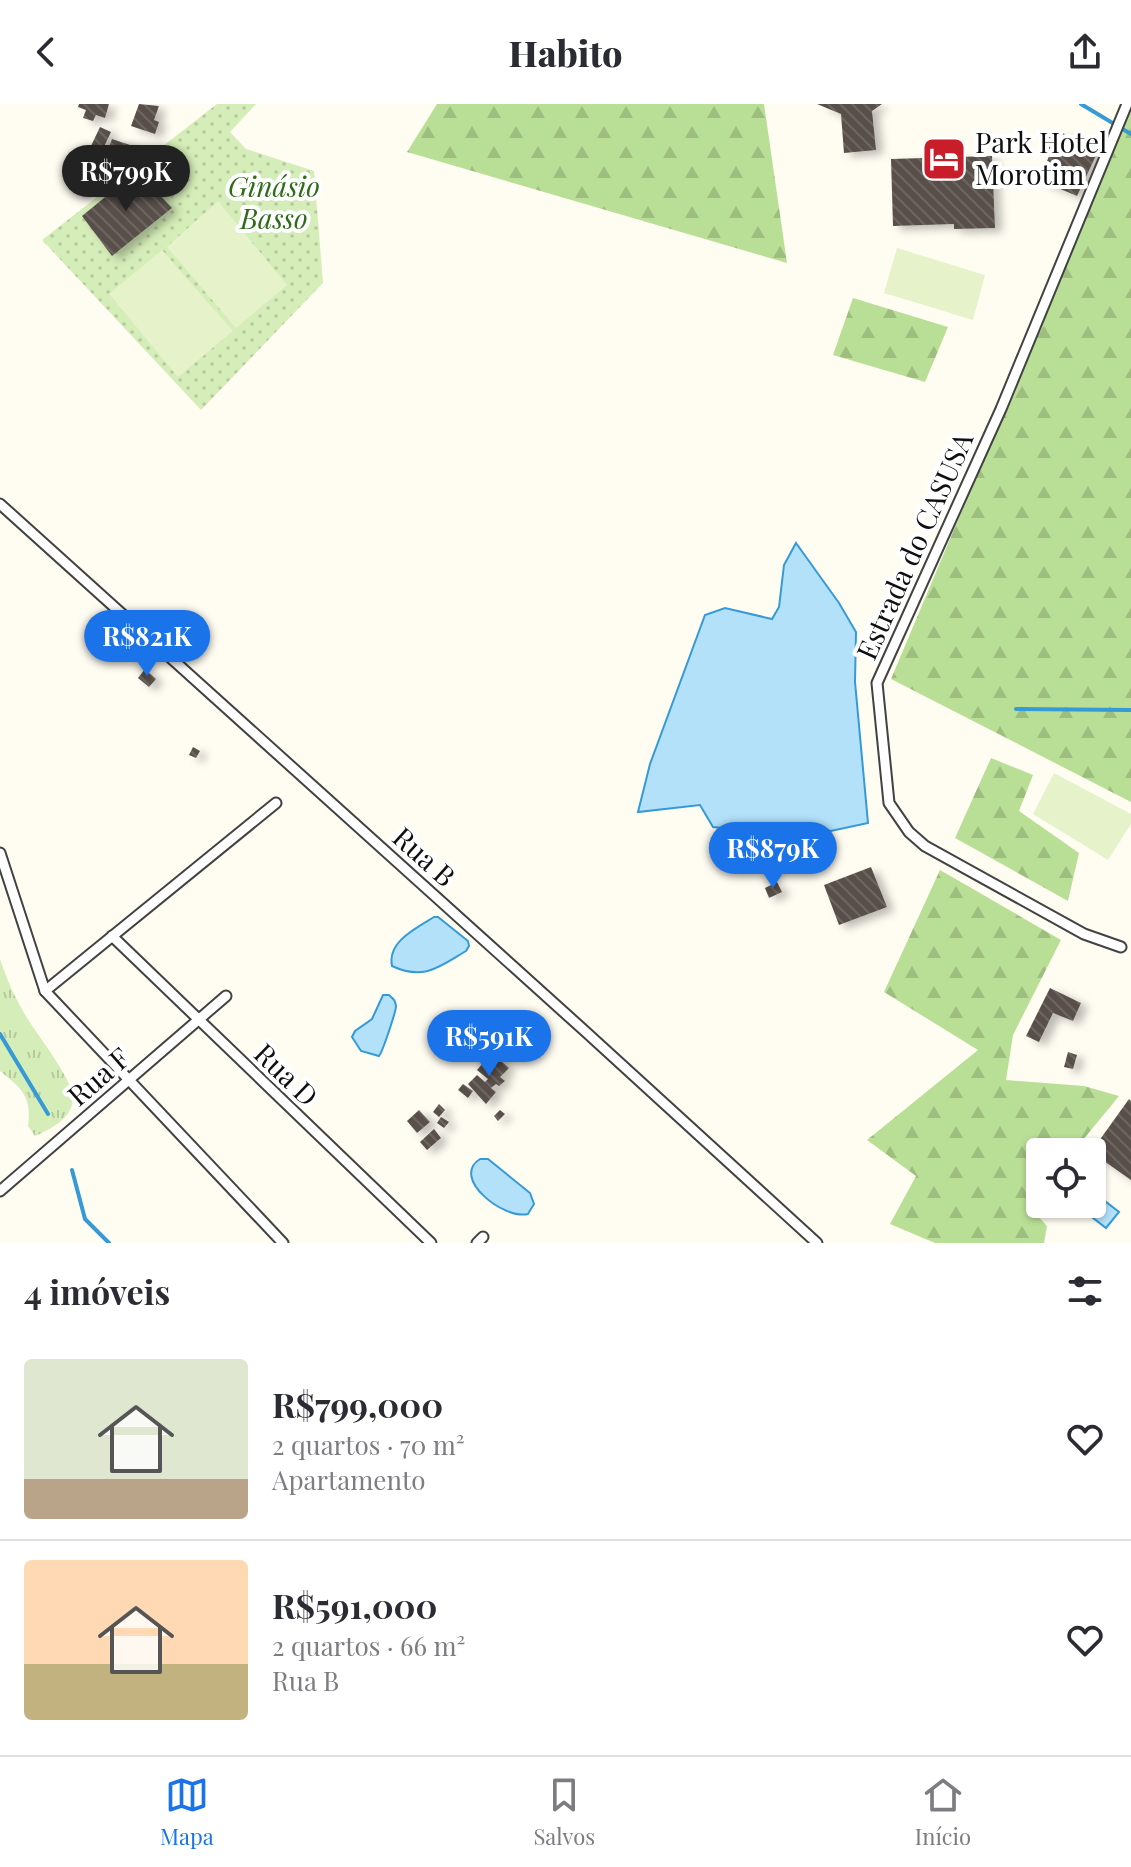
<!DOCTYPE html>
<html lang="pt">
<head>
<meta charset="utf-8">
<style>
	body { margin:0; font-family:"Playfair Display",serif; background:#f2f2f3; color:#2b2b33; height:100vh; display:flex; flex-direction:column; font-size:30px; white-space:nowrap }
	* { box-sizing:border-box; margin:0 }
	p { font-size:26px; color:#7c7c81 }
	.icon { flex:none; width:44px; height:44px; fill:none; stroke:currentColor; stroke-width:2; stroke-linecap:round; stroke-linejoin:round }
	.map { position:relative; height:1139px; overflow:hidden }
	.panel { display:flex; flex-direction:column; background:#fff; flex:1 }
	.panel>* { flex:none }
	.tools { position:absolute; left:1026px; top:1034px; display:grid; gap:16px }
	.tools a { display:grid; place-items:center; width:80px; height:80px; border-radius:8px; background:#fff; box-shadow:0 2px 6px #0004; font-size:40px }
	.price { position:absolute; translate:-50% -68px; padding:0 18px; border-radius:28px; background:#1a73e8; color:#fff; font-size:26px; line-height:52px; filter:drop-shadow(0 2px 4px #0008) }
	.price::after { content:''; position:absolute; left:50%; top:48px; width:24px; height:18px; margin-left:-12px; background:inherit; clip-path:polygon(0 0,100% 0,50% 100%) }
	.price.selected { background:#222; color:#fff }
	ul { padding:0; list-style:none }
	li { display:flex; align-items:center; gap:24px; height:200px; padding:0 24px }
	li+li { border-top:2px solid #e1e1e2 }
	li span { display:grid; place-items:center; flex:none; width:224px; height:160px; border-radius:8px; color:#555 }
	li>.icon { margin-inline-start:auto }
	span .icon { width:96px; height:96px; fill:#fffc; stroke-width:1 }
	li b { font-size:34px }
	h2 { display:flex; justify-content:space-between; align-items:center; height:96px; padding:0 24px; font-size:34px }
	header { display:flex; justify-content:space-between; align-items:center; height:104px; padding:0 24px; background:#fff; font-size:36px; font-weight:800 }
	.tab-bar { display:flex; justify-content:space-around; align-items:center; height:112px; border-top:2px solid #e1e1e2; background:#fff; font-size:22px; color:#7c7c81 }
	.tab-bar a { display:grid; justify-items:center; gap:4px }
	.tab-bar .selected { color:#1a73e8 }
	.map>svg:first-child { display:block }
	.grass { fill:url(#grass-tufts) }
	.forest { fill:url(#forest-firs) }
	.park { fill:url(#park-dots) }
	.pitch { fill:#e6f3ca }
	.water { fill:#b3e1fa; stroke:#359ad6; stroke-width:2 }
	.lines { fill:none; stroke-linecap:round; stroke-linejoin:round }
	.stream { stroke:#359ad6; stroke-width:4 }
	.building { fill:url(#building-back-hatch); filter:url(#shadow) }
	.minor-casing { stroke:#424242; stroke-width:13 }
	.minor { stroke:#fff; stroke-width:9 }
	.labels { text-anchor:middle; stroke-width:8; stroke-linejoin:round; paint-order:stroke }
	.poi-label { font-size:28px; fill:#0f0f0f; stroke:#fff; text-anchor:start }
	.park-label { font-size:28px; font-style:italic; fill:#2e6c1a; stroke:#fff }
	.street-label { font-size:28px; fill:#0f0f0f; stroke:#fff }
</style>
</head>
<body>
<header><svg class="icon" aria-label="back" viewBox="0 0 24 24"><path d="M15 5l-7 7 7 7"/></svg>Habito<svg class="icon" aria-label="share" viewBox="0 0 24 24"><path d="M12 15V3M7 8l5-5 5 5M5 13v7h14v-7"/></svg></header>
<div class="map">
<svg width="1131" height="1139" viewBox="0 0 1131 1139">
	<defs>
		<pattern id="grass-tufts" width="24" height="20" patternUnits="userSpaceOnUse" patternTransform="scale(2)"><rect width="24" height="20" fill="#d5edb8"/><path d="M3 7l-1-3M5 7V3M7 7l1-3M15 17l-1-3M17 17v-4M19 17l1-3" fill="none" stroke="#b6ca9d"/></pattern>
		<pattern id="forest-firs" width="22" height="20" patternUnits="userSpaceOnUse" patternTransform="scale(2)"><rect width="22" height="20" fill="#b9df96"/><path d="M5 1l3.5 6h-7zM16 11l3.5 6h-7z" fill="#9ebe80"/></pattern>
		<pattern id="park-dots" width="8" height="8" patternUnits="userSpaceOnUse" patternTransform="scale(2)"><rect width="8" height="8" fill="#d5edb8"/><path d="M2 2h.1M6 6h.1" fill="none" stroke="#b6ca9d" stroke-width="1.8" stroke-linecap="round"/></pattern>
		<pattern id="building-back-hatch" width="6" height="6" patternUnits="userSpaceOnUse" patternTransform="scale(2)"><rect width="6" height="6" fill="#59504b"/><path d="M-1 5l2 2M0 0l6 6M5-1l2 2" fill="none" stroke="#6c6561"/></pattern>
		<filter id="shadow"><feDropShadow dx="7" dy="4" stdDeviation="4" flood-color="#0004"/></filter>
	</defs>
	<rect width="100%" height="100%" fill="#fffcf2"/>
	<path class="grass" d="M 0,855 C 6,873 13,890 23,907 C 33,926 74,976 73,994 C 73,1014 51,1025 35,1032 L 28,1022 C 32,992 22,985 0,967 Z"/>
	<g class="forest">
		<polygon points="437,0 764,0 787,159 407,48"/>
		<polygon points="1131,5 1131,698 891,575"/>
		<polygon points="853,194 948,223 925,278 833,251"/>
		<polygon points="991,654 1033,671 1019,707 1079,749 1068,797 955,734"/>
		<polygon points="940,766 1061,836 1013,931 1006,976 1084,982 1119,992 1073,1048 1040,1048 1040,1088 1029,1102 1047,1122 1044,1139 935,1139 890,1120 916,1072 867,1036 978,946 884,888"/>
	</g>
	<polygon class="park" points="217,0 256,0 230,28 246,45 314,67 323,179 201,306 42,136"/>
	<g class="pitch">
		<polygon points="218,97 287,181 236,224 167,143"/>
		<polygon points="897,144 985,171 973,216 884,189"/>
		<polygon points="162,146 233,227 178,273 109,190"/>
		<polygon points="1054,669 1131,710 1131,720 1108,756 1033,710"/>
	</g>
	<g class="water">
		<polygon points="796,439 839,499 856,528 855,578 868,719 803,733 713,723 700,701 638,708 650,660 705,511 725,504 772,515 779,503 784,461"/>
		<path d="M 434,813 L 438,813 L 468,837 L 469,842 L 466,847 C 439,863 424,877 392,862 C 387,838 416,824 434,813 Z"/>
		<path d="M 383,891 L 389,891 C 393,895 395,895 396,902 C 396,907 383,947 379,952 L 361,947 L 352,933 L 355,927 L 372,915 Z"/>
		<path d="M 480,1055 L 488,1055 L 530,1089 L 534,1100 L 528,1110 C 504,1116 450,1074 480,1055 Z"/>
		<polygon points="1092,1087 1119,1108 1106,1124 1075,1100 1092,1100"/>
	</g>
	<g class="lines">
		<g class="stream">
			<polyline points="1081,0 1131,30"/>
			<polyline points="1016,605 1131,606"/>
			<polyline points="0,930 48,1010"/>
			<polyline points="72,1066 85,1115 109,1139"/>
		</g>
	</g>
	<g class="building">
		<polygon points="79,0 109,0 105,14 96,11 93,17 83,14 86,6 78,3"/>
		<polygon points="139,0 159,2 154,16 159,18 155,30 131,22"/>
		<polygon points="817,0 882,0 872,7 876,46 844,49 841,10"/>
		<polygon points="100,23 111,28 102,47 91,42"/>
		<polygon points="1060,28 1099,45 1077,92 1039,76 1050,50 1041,46 1048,30 1057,34"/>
		<polygon points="112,35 133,42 131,50 109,43"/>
		<polygon points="992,52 995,124 954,125 954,120 893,122 891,55"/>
		<polygon points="137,67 172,104 112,152 82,112"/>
		<polygon points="76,68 88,80 78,89 67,77"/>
		<polygon points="145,565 156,575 149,583 138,574"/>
		<polygon points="193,643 200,647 196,654 189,651"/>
		<polygon points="871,763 887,803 839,821 824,781"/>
		<polygon points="777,778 782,788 769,794 765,784"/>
		<polygon points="1050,884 1081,899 1073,917 1053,909 1039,938 1026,932"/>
		<polygon points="1068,948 1077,951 1073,965 1064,963"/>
		<polygon points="492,949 509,964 500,973 505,977 499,982 496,980 491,984 496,988 486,1000 468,980 477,971 485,978 488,975 477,966"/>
		<polygon points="463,980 473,987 468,994 458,986"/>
		<polygon points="1129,995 1131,997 1131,1076 1091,1048"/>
		<polygon points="439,1000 445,1006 439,1013 433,1008"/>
		<polygon points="419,1006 430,1018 417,1029 407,1017"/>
		<polygon points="500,1006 505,1010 498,1017 494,1012"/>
		<polygon points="441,1013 449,1018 444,1024 437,1019"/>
		<polygon points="434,1025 441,1034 427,1046 420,1038"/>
	</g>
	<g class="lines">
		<g class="minor-casing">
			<g id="minor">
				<polyline points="0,400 587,929 817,1139"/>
				<polyline points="0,749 45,887 283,1139"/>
				<polyline points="112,832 431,1139"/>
				<polyline points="1121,843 1084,830 925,742 909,728 889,699 877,579 1001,305 1127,0"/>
				<polyline points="45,887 276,699"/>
				<polyline points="0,1087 226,892"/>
				<polyline points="477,1139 483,1133"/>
			</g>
		</g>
		<use href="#minor" class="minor"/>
	</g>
	<defs>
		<g id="hotel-square" transform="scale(2.3)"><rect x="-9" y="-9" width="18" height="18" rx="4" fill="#c91d2a" stroke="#fff"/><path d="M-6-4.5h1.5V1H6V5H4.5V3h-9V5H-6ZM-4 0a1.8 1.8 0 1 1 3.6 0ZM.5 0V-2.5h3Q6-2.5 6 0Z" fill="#fff"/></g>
	</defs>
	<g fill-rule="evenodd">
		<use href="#hotel-square" x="944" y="55"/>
	</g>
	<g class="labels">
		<g class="poi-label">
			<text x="975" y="49">Park Hotel<tspan x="975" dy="32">Morotim</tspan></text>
		</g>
		<g class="park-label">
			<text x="274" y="93">Ginásio<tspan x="274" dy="32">Basso</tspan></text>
		</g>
		<g class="street-label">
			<text transform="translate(915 442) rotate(-66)" y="10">Estrada do CASUSA</text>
			<text transform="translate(424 753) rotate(42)" y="10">Rua B</text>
			<text transform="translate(286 971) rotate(44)" y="10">Rua D</text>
			<text transform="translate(99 973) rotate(-41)" y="10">Rua F</text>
		</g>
	</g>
</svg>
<div class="tools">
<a><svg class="icon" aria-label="locate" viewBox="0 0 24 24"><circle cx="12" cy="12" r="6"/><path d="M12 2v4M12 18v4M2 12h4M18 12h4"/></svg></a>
</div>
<b class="price selected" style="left:126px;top:109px">R$799K</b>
<b class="price" style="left:147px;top:574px">R$821K</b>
<b class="price" style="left:773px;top:786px">R$879K</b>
<b class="price" style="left:489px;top:974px">R$591K</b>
</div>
<section class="panel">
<h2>4 imóveis<svg class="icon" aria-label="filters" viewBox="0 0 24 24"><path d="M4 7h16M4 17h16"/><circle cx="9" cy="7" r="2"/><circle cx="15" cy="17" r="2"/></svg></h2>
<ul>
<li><span style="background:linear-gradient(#dfe7d0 75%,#b9a48a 0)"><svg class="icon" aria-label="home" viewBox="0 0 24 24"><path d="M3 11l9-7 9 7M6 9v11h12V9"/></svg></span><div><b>R$799,000</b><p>2 quartos · 70 m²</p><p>Apartamento</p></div><svg class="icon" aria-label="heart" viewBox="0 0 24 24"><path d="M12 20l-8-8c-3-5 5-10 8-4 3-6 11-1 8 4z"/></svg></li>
<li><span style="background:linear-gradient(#ffd9b3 65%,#c2b280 0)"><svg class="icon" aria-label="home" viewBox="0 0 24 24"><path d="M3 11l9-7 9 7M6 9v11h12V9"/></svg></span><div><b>R$591,000</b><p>2 quartos · 66 m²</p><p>Rua B</p></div><svg class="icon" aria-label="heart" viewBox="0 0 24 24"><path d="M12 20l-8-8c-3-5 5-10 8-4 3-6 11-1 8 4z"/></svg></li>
</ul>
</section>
<nav class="tab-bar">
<a class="selected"><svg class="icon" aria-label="map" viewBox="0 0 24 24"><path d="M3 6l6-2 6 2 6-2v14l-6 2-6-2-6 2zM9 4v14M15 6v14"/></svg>Mapa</a>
<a><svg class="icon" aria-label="saved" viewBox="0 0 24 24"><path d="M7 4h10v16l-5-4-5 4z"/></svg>Salvos</a>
<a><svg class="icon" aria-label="home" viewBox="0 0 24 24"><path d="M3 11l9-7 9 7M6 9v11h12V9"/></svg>Início</a>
</nav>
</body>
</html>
